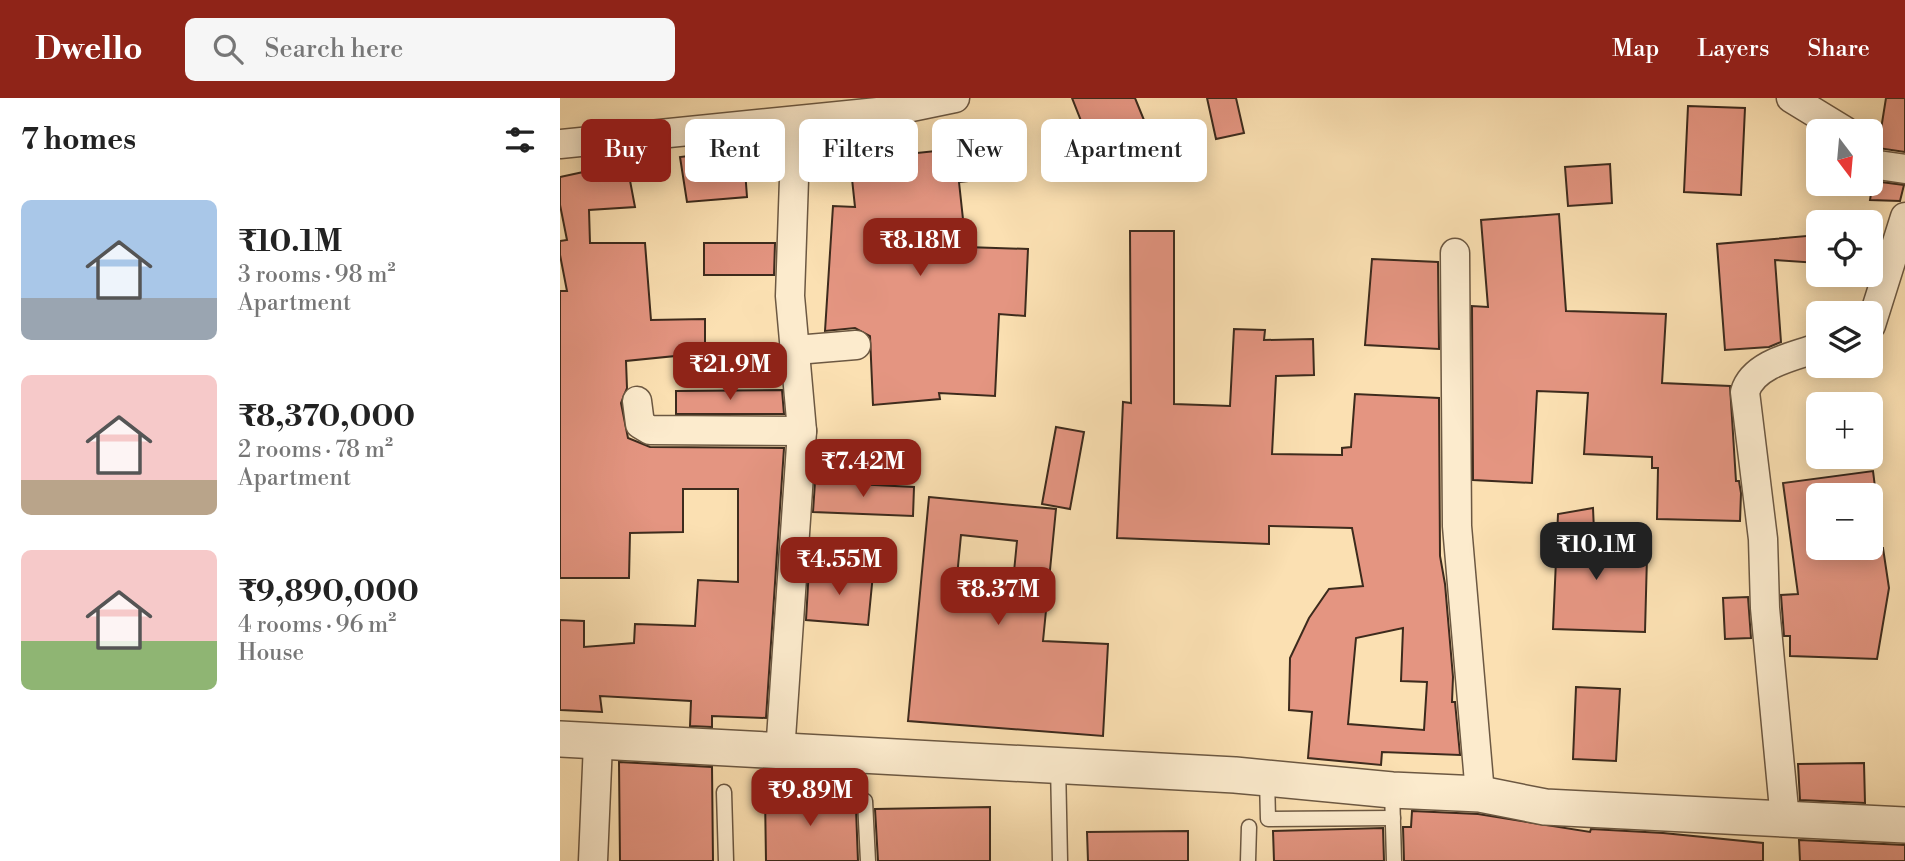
<!DOCTYPE html>
<html lang="en">
<head>
<meta charset="utf-8">
<style>
	body { margin:0; font-family:"Libre Bodoni",serif; background:#f6f6f6; color:#222; height:100vh; display:flex; flex-direction:column; font-size:26px; white-space:nowrap }
	* { box-sizing:border-box; margin:0 }
	p { font-size:23px; color:#767676 }
	.icon { flex:none; width:38px; height:38px; fill:none; stroke:currentColor; stroke-width:2; stroke-linecap:round; stroke-linejoin:round }
	.map { position:relative; flex:1; overflow:hidden }
	.drawer { display:flex; flex-direction:column; background:#fff; width:560px }
	.drawer>* { flex:none }
	.banner { position:absolute; left:21px; top:21px; width:665px; height:63px; display:flex; gap:14px }
	.needle { width:46px; rotate:164deg }
	.fabs { position:absolute; left:1246px; top:21px; display:grid; gap:14px }
	.fabs a { display:grid; place-items:center; width:77px; height:77px; border-radius:10px; background:#fff; box-shadow:0 4px 18px #0003; font-size:35px }
	.price { position:absolute; translate:-50% -60px; padding:0 16px; border-radius:14px; background:#8f2418; color:#fff; font-size:23px; line-height:46px; filter:drop-shadow(0 2px 4px #0008) }
	.price::after { content:''; position:absolute; left:50%; top:42px; width:21px; height:16px; margin-left:-10px; background:inherit; clip-path:polygon(0 0,100% 0,50% 100%) }
	.price.active { background:#222; color:#fff }
	ul { padding:0; list-style:none }
	li { display:flex; align-items:center; gap:21px; height:175px; padding:0 21px }
	li span { display:grid; place-items:center; flex:none; width:196px; height:140px; border-radius:10px; color:#555 }
	li>.icon { margin-inline-start:auto }
	span .icon { width:84px; height:84px; fill:#fffc; stroke-width:1 }
	li b { font-size:30px }
	h2 { display:flex; justify-content:space-between; align-items:center; height:84px; padding:0 21px; font-size:30px }
	.chip { padding:0 24px; border-radius:10px; background:#fff; box-shadow:0 4px 18px #0003; font-size:24px; line-height:63px }
	.chip.active { background:#8f2418; color:#fff }
	header { display:flex; align-items:center; gap:42px; box-sizing:border-box; height:98px; padding:0 35px; background:#8f2418; color:#fff }
	header strong { font-size:33px }
	nav { display:flex; gap:38px; margin-inline-start:auto; font-size:24px }
	.search { width:490px; height:63px; background:#f6f6f6; display:flex; align-items:center; gap:18px; box-sizing:border-box; padding:0 24px; border-radius:10px; color:#767676; font-size:26px }
	main { display:flex; flex:1; min-height:0 }
	.map>svg:first-child { display:block }
	.building { fill:#e49581; stroke:#3d2b1d; stroke-width:2; fill-rule:evenodd }
	.lines { fill:none; stroke-linecap:round; stroke-linejoin:round }
	.service-casing { stroke:#6c5842; stroke-width:17 }
	.minor-casing { stroke:#6c5842; stroke-width:31 }
	.tertiary-casing { stroke:#6c5842; stroke-width:38 }
	.service { stroke:#fcebcd; stroke-width:14 }
	.minor { stroke:#fcebcd; stroke-width:28 }
	.tertiary { stroke:#fcebcd; stroke-width:35 }
</style>
</head>
<body>
<header>
<strong>Dwello</strong>
<div class="search"><svg class="icon" aria-label="search" viewBox="0 0 24 24"><circle cx="10" cy="10" r="6"/><path d="M15 15l6 6"/></svg>Search here</div>
<nav><a>Map</a><a>Layers</a><a>Share</a></nav>
</header>
<main>
<section class="drawer">
<h2>7 homes<svg class="icon" aria-label="filters" viewBox="0 0 24 24"><path d="M4 7h16M4 17h16"/><circle cx="9" cy="7" r="2"/><circle cx="15" cy="17" r="2"/></svg></h2>
<ul>
<li><span style="background:linear-gradient(#a9c7e8 70%,#9aa5b1 0)"><svg class="icon" aria-label="home" viewBox="0 0 24 24"><path d="M3 11l9-7 9 7M6 9v11h12V9"/></svg></span><div><b>₹10.1M</b><p>3 rooms · 98 m²</p><p>Apartment</p></div></li>
<li><span style="background:linear-gradient(#f6c9c9 75%,#b9a48a 0)"><svg class="icon" aria-label="home" viewBox="0 0 24 24"><path d="M3 11l9-7 9 7M6 9v11h12V9"/></svg></span><div><b>₹8,370,000</b><p>2 rooms · 78 m²</p><p>Apartment</p></div></li>
<li><span style="background:linear-gradient(#f6c9c9 65%,#8fb573 0)"><svg class="icon" aria-label="home" viewBox="0 0 24 24"><path d="M3 11l9-7 9 7M6 9v11h12V9"/></svg></span><div><b>₹9,890,000</b><p>4 rooms · 96 m²</p><p>House</p></div></li>
</ul>
</section>
<div class="map">
<svg width="1345" height="763" viewBox="0 0 1345 763">
	<rect width="100%" height="100%" fill="#fbe0b2"/>
	<filter id="stains"><feTurbulence type="fractalNoise" baseFrequency=".00286" numOctaves="4"/><feColorMatrix values="0 0 0 0 .2 0 0 0 0 .09 0 0 0 0 .02 0 0 0 .5 -.17"/></filter>
	<radialGradient id="worn" r=".72"><stop offset=".6" stop-color="#630" stop-opacity="0"/><stop offset="1" stop-color="#630" stop-opacity=".3"/></radialGradient>
	<g class="building">
		<polygon points="512,0 575,0 586,27 531,48"/>
		<polygon points="647,0 676,0 684,35 656,41"/>
		<polygon points="1326,0 1345,0 1345,54 1318,50"/>
		<polygon points="1128,8 1185,10 1181,97 1124,94"/>
		<polygon points="183,44 187,99 127,104 120,59 152,55 152,47"/>
		<polygon points="414,49 417,82 399,84 406,149 468,151 465,218 439,216 435,298 379,295 380,301 313,307 310,238 295,230 265,233 273,108 295,109 290,62"/>
		<polygon points="1050,66 1052,105 1008,108 1005,69"/>
		<polygon points="68,72 75,109 29,112 30,145 85,145 91,222 145,221 145,255 66,263 67,290 61,305 68,340 90,349 224,350 206,620 152,618 152,629 130,628 131,603 40,598 42,614 0,612 0,522 24,523 24,549 74,545 75,526 135,528 138,482 178,484 178,391 123,391 123,434 70,435 69,480 0,480 0,193 7,193 0,157 0,143 7,142 0,107 0,79 28,73 30,80"/>
		<polygon points="1313,83 1344,87 1340,103 1310,102"/>
		<polygon points="999,116 1006,213 1106,216 1102,285 1170,288 1176,383 1179,383 1181,395 1180,423 1097,421 1098,370 1092,370 1092,359 1024,356 1028,295 977,293 972,385 913,382 912,208 928,209 921,122"/>
		<path d="M 570,133 L 614,133 L 614,306 L 670,308 L 674,231 L 705,232 L 704,242 L 753,241 L 754,277 L 716,278 L 712,356 L 782,357 L 782,350 L 791,349 L 795,296 L 879,300 L 880,458 L 885,486 L 893,579 L 892,604 L 895,604 L 900,657 L 822,654 L 821,667 L 748,660 L 752,614 L 729,612 L 730,560 L 749,520 L 769,491 L 803,488 L 792,430 L 709,428 L 709,446 L 557,440 L 563,304 L 571,305 ZM 843,530 L 841,583 L 867,584 L 864,632 L 788,626 L 796,540 Z"/>
		<polygon points="1258,137 1258,165 1215,162 1221,244 1209,249 1165,252 1157,146"/>
		<polygon points="144,145 215,145 214,177 144,177"/>
		<polygon points="812,161 878,164 879,251 805,247"/>
		<polygon points="222,292 224,316 116,316 116,293"/>
		<polygon points="496,329 524,334 510,411 482,406"/>
		<polygon points="1313,373 1316,397 1258,397 1258,450 1323,450 1329,490 1317,561 1230,558 1230,538 1224,538 1221,497 1238,496 1223,385"/>
		<polygon points="255,384 354,389 353,418 253,414"/>
		<path d="M 369,399 L 496,411 L 483,543 L 548,546 L 543,638 L 348,623 ZM 401,437 L 457,443 L 452,494 L 396,489 Z"/>
		<polygon points="1033,410 1035,456 1087,458 1085,534 993,531 998,416"/>
		<polygon points="249,470 313,476 308,527 246,522"/>
		<polygon points="1188,499 1191,540 1165,541 1163,500"/>
		<polygon points="1016,589 1060,591 1056,663 1013,661"/>
		<polygon points="59,664 152,669 153,763 60,763"/>
		<polygon points="1304,665 1305,705 1240,702 1238,666"/>
		<polygon points="287,696 287,711 296,711 298,763 206,763 205,697"/>
		<polygon points="430,709 430,763 318,763 315,711"/>
		<polygon points="852,713 918,716 1030,734 1031,731 1103,735 1203,745 1203,763 844,763 843,729 851,729"/>
		<polygon points="823,730 824,763 714,763 713,733"/>
		<polygon points="628,733 628,763 528,763 527,734"/>
		<polygon points="1239,742 1345,747 1345,763 1240,763"/>
	</g>
	<g class="lines">
		<g class="service-casing">
			<g id="service">
				<polyline points="498,666 500,763"/>
				<polyline points="707,680 708,721 833,720"/>
				<polyline points="832,692 834,763"/>
				<polyline points="164,694 166,763"/>
				<polyline points="305,703 308,763"/>
				<polyline points="688,763 689,729"/>
			</g>
		</g>
		<g class="minor-casing">
			<g id="minor">
				<polyline points="1231,0 1285,33"/>
				<polyline points="0,46 337,12 395,0"/>
				<polyline points="1311,66 1345,71"/>
				<polyline points="895,155 897,428 920,696"/>
				<polyline points="1311,227 1345,119"/>
				<polyline points="236,252 296,247"/>
				<polyline points="77,303 80,326 90,332 242,333"/>
				<polyline points="220,655 242,333 230,198 236,23"/>
				<path d="M 1225,722 L 1205,510 L 1203,441 L 1185,294 C 1193,266 1234,258 1258,250"/>
				<polyline points="33,763 38,645"/>
			</g>
		</g>
		<g class="tertiary-casing">
			<polyline id="tertiary" points="0,641 675,677 832,692 920,696 985,709 1345,727"/>
		</g>
		<use href="#service" class="service"/>
		<use href="#minor" class="minor"/>
		<use href="#tertiary" class="tertiary"/>
	</g>
	<rect width="100%" height="100%" filter="url(#stains)"/>
	<rect width="100%" height="100%" fill="url(#worn)"/>
</svg>
<div class="fabs">
<a><svg class="needle" viewBox="-14 -14 28 28"><path d="M0-13l5 13h-10z" fill="#e53935"/><path d="M0 13l5-13h-10z" fill="#767676"/></svg></a>
<a><svg class="icon" aria-label="locate" viewBox="0 0 24 24"><circle cx="12" cy="12" r="6"/><path d="M12 2v4M12 18v4M2 12h4M18 12h4"/></svg></a>
<a><svg class="icon" aria-label="layers" viewBox="0 0 24 24"><path d="M12 4l9 5-9 5-9-5zM3 14l9 5 9-5"/></svg></a>
<a>+</a>
<a>−</a>
</div>
<b class="price" style="left:360px;top:180px">₹8.18M</b>
<b class="price" style="left:170px;top:304px">₹21.9M</b>
<b class="price" style="left:303px;top:401px">₹7.42M</b>
<b class="price active" style="left:1036px;top:484px">₹10.1M</b>
<b class="price" style="left:279px;top:499px">₹4.55M</b>
<b class="price" style="left:438px;top:529px">₹8.37M</b>
<b class="price" style="left:250px;top:730px">₹9.89M</b>
<div class="banner">
<a class="chip active">Buy</a>
<a class="chip">Rent</a>
<a class="chip">Filters</a>
<a class="chip">New</a>
<a class="chip">Apartment</a>
</div>
</div>
</main>
</body>
</html>
